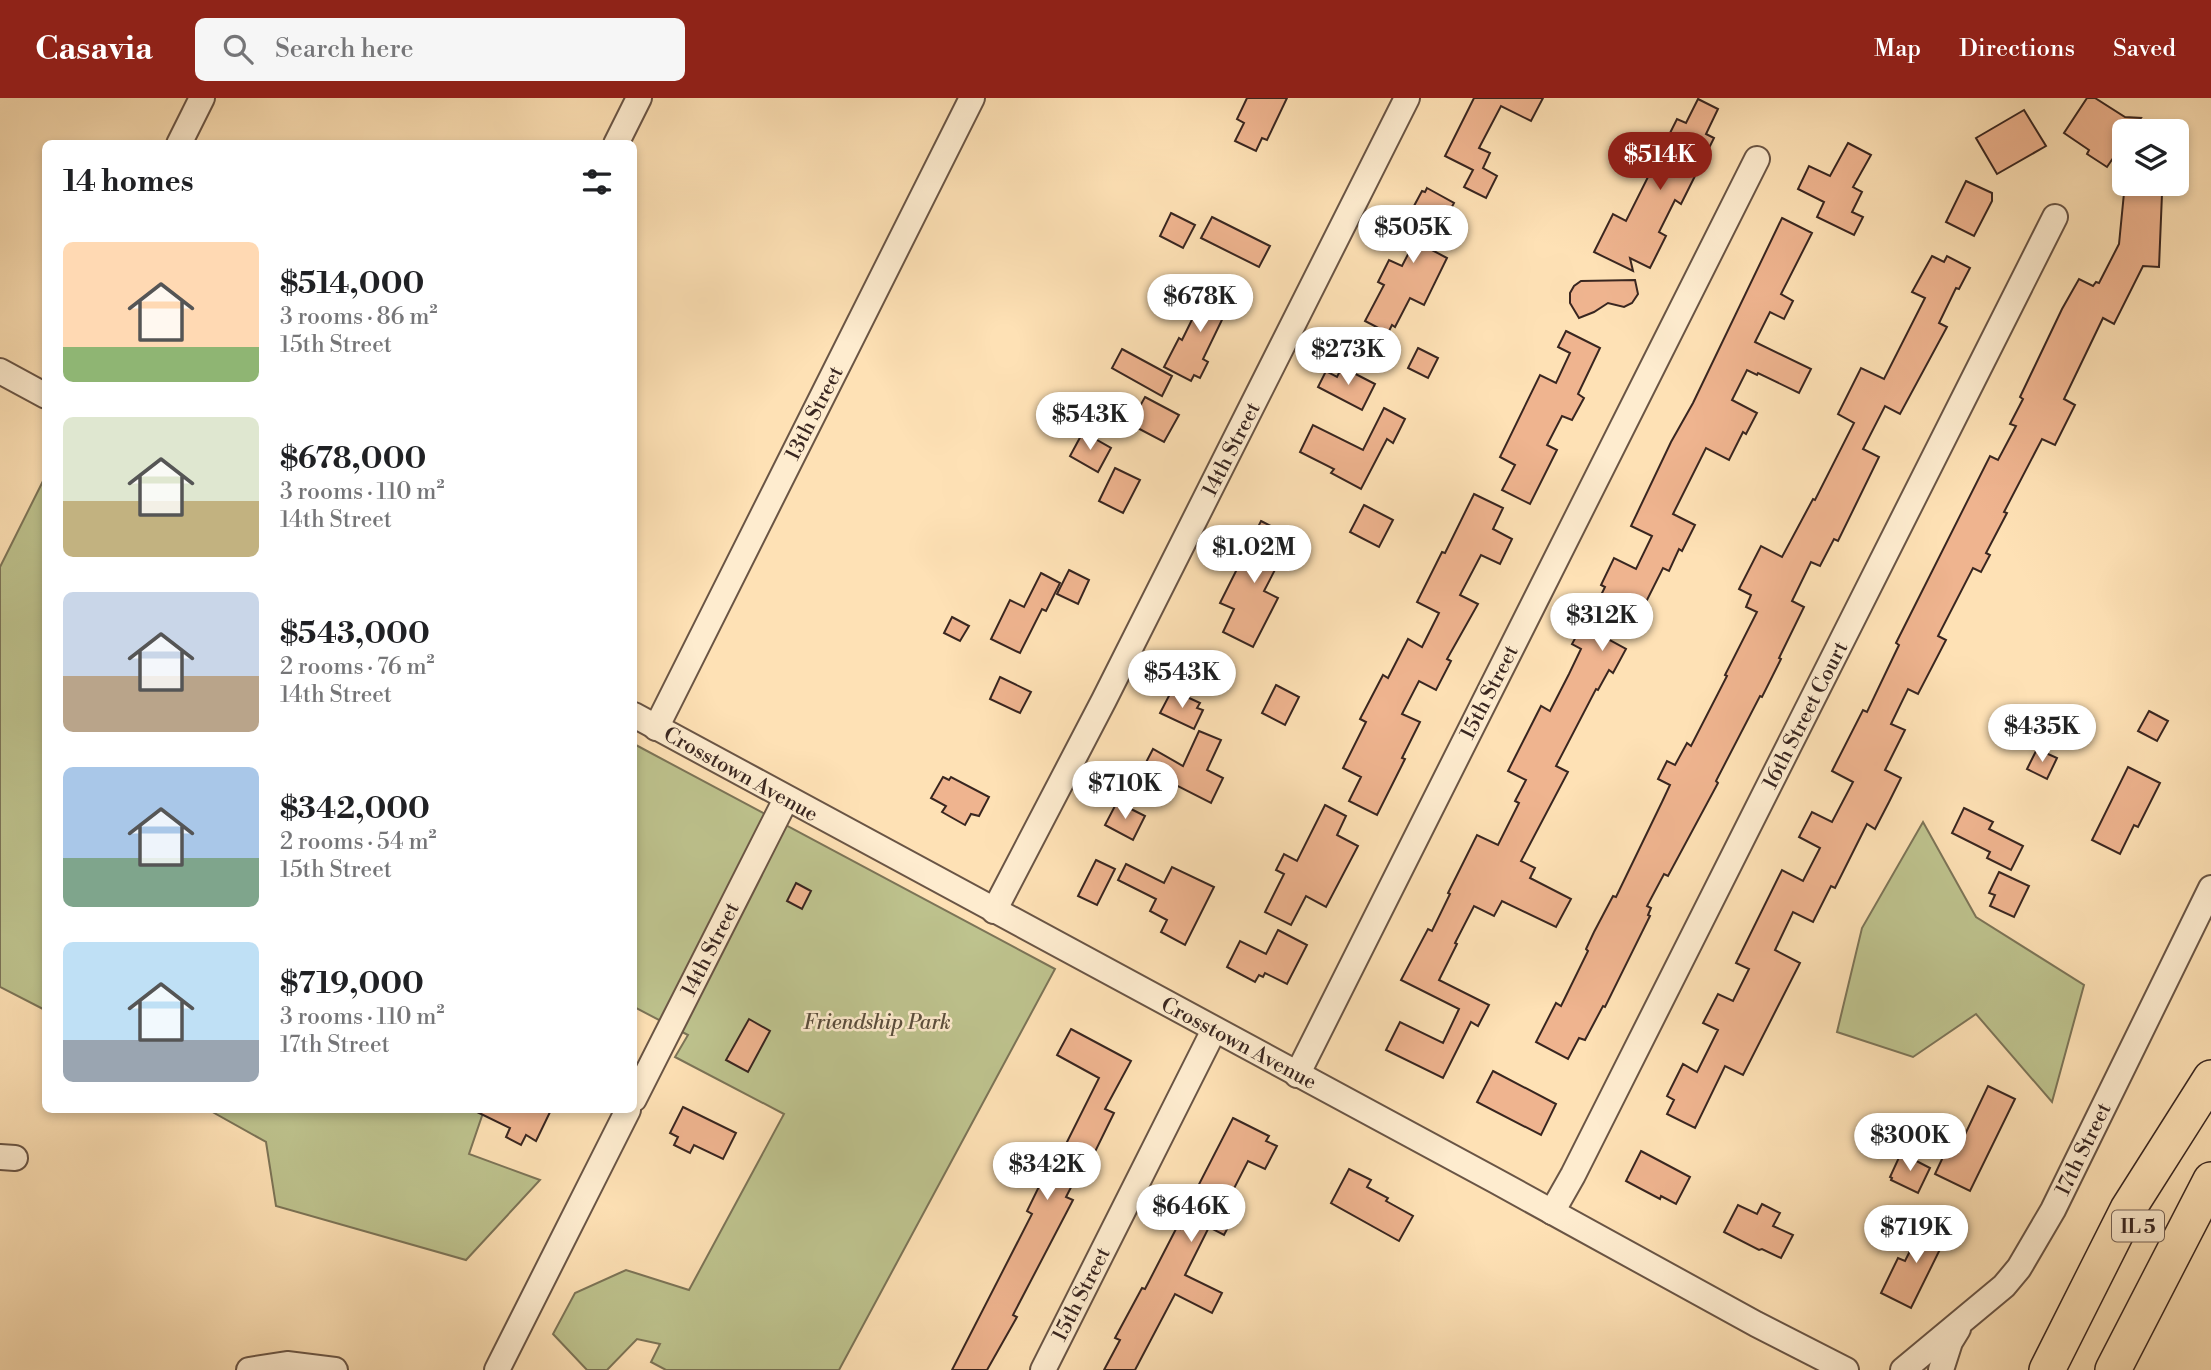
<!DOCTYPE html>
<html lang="en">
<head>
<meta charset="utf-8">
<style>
	body { margin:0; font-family:"Libre Bodoni",serif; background:#f6f6f6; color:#202124; height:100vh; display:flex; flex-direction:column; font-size:26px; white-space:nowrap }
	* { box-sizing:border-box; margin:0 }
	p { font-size:23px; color:#757577 }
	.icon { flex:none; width:38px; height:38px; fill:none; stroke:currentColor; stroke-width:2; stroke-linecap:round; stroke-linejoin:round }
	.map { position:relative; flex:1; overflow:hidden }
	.side { position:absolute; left:42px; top:42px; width:595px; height:973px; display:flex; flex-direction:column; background:#fff; border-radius:10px; box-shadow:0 4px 10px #0003 }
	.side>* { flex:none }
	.tools { position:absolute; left:2112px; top:21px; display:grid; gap:14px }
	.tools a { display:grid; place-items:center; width:77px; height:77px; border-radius:10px; background:#fff; box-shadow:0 4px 10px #0003; font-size:35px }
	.price { position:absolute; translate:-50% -60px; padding:0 16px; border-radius:24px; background:#fff; color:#222; font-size:23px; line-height:46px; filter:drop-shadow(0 2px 4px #0008) }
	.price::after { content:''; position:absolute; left:50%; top:42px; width:21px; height:16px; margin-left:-10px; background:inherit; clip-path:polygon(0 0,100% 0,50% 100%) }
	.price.on { background:#8f2418; color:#fff }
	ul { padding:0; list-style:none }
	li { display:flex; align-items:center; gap:21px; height:175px; padding:0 21px }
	li span { display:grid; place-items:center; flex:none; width:196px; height:140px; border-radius:10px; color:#555 }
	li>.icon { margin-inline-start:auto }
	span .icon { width:84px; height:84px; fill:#fffc; stroke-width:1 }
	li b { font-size:30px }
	h2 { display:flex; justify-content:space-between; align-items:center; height:84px; padding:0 21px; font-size:30px }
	header { display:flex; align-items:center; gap:42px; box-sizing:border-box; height:98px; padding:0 35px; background:#8f2418; color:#fff }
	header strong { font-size:33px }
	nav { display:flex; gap:38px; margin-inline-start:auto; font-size:24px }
	.search { width:490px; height:63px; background:#f6f6f6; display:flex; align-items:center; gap:18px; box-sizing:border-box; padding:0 24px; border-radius:10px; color:#757577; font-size:26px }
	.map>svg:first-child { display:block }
	.green { fill:#bec38e; stroke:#7c7457; stroke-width:2 }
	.building { fill:#efb48f; stroke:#392620; stroke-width:2 }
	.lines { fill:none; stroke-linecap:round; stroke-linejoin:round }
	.minor-casing { stroke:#6a5545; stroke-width:28 }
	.highway-casing { stroke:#392620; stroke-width:38 }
	.minor { stroke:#feeccf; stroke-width:24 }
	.highway { stroke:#fee1b5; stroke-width:35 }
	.labels { text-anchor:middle; stroke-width:5; stroke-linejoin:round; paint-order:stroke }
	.shield { fill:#feeccf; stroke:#746154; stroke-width:2 }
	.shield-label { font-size:19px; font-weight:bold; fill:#392620 }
	.street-label { font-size:21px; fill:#392620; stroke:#feeccf }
	.park-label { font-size:21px; font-style:italic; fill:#5a4d3c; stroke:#feeccf }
</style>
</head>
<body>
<header>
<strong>Casavia</strong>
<div class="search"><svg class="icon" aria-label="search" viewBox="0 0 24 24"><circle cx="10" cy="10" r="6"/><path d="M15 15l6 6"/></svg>Search here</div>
<nav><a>Map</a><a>Directions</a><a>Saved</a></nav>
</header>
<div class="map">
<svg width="2211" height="1272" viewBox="0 0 2211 1272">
	<rect width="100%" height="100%" fill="#fee1b5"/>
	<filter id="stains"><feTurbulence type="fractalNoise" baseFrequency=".00286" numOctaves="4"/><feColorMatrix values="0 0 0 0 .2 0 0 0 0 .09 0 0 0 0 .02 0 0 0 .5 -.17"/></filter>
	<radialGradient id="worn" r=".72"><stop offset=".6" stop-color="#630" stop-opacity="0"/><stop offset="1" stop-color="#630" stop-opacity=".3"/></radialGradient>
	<g class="green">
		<polygon points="45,379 45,912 0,889 0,469"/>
		<polygon points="634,646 1055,871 839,1272 666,1272 651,1264 660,1246 637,1241 607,1272 587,1272 553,1236 575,1195 626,1172 689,1192 784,1016 675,959 688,937 634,909"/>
		<polygon points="1923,724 1976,819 2084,887 2052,1004 1976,916 1913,959 1837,934 1862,830"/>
		<polygon points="209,1012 484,1012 469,1056 540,1082 466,1162 276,1108 266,1044"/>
	</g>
	<g class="building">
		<polygon points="1247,0 1287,0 1267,42 1262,40 1256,53 1235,43 1244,25 1237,21"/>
		<polygon points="1474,0 1543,0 1531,23 1501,8 1479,50 1490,55 1483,70 1497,78 1486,100 1464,89 1473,72 1445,58"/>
		<polygon points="2087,0 2095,0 2125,19 2141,20 2132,33 2124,33 2124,44 2107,69 2087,56 2089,52 2064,35"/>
		<polygon points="1698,1 1718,11 1706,36 1714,40 1681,106 1675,102 1659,134 1666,138 1650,170 1630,160 1633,173 1594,154 1613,116 1626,123 1677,21 1686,25"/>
		<polygon points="2024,12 2046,48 1997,76 1976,40"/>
		<polygon points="1848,45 1871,57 1853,89 1862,94 1852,114 1863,119 1854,137 1817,119 1824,104 1798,91 1809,68 1830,78"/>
		<polygon points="1966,83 1992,95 1992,103 1974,138 1946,124"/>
		<polygon points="1427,90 1454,105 1430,151 1447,160 1424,207 1410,200 1395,229 1392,227 1388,235 1365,223 1384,187 1378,184 1389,162 1402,168 1420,133 1417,131 1422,120 1413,116 1417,110 1414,108 1422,93 1425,94"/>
		<polygon points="2124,95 2162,96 2159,169 2143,168 2114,226 2103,220 2064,301 2075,307 2055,347 2042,341 2004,414 2007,415 1986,455 1990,457 1981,474 1973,470 1938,538 1946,542 1918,596 1908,591 1891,626 1905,632 1885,672 1901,680 1889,704 1875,731 1867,726 1835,790 1831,788 1813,824 1793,814 1775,852 1800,865 1743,977 1725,968 1695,1030 1667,1016 1674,1002 1667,998 1683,966 1697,974 1718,932 1703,925 1718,896 1733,903 1749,871 1736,865 1782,772 1803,783 1820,750 1799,739 1812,714 1832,724 1853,684 1832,673 1863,612 1867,614 1899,547 1896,545 1990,358 1998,362 2016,328 2010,326 2023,301 2020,299 2062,211 2079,181 2093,188 2096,184 2099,185 2119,146"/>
		<polygon points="1171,115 1195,127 1183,150 1160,138"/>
		<polygon points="1212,119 1270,148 1259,169 1201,140"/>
		<polygon points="1782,120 1812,135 1781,196 1793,203 1784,221 1770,214 1755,244 1811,271 1799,295 1758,275 1757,277 1747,272 1732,302 1757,315 1746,336 1743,334 1729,362 1706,350 1673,416 1695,427 1682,453 1679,451 1669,473 1663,470 1644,508 1628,500 1608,541 1626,551 1613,575 1609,572 1598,592 1596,591 1556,668 1568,674 1521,763 1535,770 1530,780 1571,801 1556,829 1502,803 1494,818 1474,808 1455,845 1457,846 1439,882 1489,907 1478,928 1471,924 1443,980 1386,952 1400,924 1443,945 1459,911 1401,882 1428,831 1432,833 1450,796 1448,795 1477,737 1498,747 1519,705 1515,703 1526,682 1508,673 1541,608 1550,613 1569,576 1581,551 1572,546 1584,524 1587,526 1605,489 1601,487 1614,460 1636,471 1652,438 1631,428 1671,344 1693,305"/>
		<polygon points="1932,158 1944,164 1947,158 1970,170 1959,191 1956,190 1939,225 1947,229 1900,316 1885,308 1863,351 1879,359 1838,443 1834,441 1820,468 1811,464 1792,503 1804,509 1779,560 1781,561 1762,599 1760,598 1716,683 1718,685 1668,778 1664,776 1647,808 1651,810 1648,817 1650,818 1605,909 1603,908 1585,942 1579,940 1568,961 1536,944 1556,905 1561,908 1588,853 1586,851 1594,834 1613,798 1616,799 1662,704 1670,687 1658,681 1667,663 1675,667 1687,645 1691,648 1727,578 1725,577 1757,514 1746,509 1751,497 1739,491 1761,448 1782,459 1813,401 1815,402 1854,325 1838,316 1861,270 1884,281 1925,200 1912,194"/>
		<polygon points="1635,182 1638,196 1632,205 1624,209 1608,205 1594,214 1579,220 1570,205 1570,195 1574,188 1581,183"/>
		<polygon points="1210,185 1234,197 1203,261 1208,264 1200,280 1194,277 1191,283 1164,269 1179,240 1182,242"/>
		<polygon points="1566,233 1600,250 1578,296 1584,300 1572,322 1562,318 1547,347 1557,352 1530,406 1502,392 1515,367 1500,359 1540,277 1556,285 1570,255 1558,249"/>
		<polygon points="1418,250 1438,260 1428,280 1408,270"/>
		<polygon points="1122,251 1172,278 1162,298 1112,270"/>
		<polygon points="1342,269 1375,286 1362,312 1318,289 1326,273 1337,279"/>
		<polygon points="1145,299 1179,317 1164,344 1130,326"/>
		<polygon points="1384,310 1405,321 1393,345 1387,341 1361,391 1331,375 1334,371 1300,354 1313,327 1363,352"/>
		<polygon points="1083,334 1111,350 1098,374 1070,358"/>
		<polygon points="1115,370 1140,382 1123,415 1099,403"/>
		<polygon points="1474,396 1503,410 1493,431 1512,441 1500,466 1481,457 1460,497 1478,506 1447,561 1451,563 1436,592 1419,583 1402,616 1420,624 1402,660 1405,661 1377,717 1349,703 1361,679 1343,670 1366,624 1360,621 1383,577 1388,580 1408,541 1422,549 1439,515 1417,504 1442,454 1445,455"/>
		<polygon points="1364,407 1393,422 1379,449 1350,434"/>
		<polygon points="1261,423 1292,439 1264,493 1278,500 1253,549 1223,534 1234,511 1220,505"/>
		<polygon points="1069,472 1089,482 1078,506 1057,496"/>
		<polygon points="1041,475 1060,485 1046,513 1042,511 1020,555 991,541 1010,502 1024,509"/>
		<polygon points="952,519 969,528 960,543 944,535"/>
		<polygon points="1000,579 1031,594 1020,615 990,601"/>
		<polygon points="1276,587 1299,599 1285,627 1262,615"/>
		<polygon points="1172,592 1200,605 1197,610 1203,612 1194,631 1160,615"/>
		<polygon points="2149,613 2168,623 2157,643 2138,633"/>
		<polygon points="1199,633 1221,642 1207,672 1223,680 1211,705 1172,685 1170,689 1141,674 1153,651 1183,668"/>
		<polygon points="2037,651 2057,660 2047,681 2027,671"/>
		<polygon points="2128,669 2160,685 2138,729 2134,727 2120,756 2092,742"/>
		<polygon points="943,679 949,682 951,679 989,699 979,718 971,716 965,727 942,714 946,708 931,700"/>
		<polygon points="1117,704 1145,718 1133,742 1105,727"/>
		<polygon points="1325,707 1346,718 1337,737 1358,748 1326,809 1306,798 1291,827 1265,814 1284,776 1276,772 1284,756 1297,763"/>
		<polygon points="1964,710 1993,724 1989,731 2023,748 2011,772 1987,760 1990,754 1952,735"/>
		<polygon points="1096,762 1115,771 1097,807 1078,798"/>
		<polygon points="1126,766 1164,785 1172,769 1214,789 1185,847 1161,834 1167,822 1150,813 1156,801 1118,782"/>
		<polygon points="1999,774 2029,788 2014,819 1990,808 1995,797 1989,795"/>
		<polygon points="796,785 811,793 802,811 787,803"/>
		<polygon points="1278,832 1307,847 1287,886 1265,875 1263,879 1259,877 1255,884 1227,869 1240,843 1266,856"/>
		<polygon points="749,921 770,933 748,974 726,962"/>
		<polygon points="1071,931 1131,963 1105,1011 1114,1015 1089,1066 1084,1064 1066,1099 1073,1102 1013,1217 1017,1219 987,1272 952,1272 1032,1116 1027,1113 1050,1066 1055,1068 1099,980 1057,957"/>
		<polygon points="1493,973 1556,1006 1541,1037 1477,1004"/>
		<polygon points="1988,988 2015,1001 1970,1093 1935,1076 1951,1042 1960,1047"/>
		<polygon points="683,1009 736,1035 723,1061 694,1047 690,1055 674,1047 678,1039 670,1035"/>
		<polygon points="473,1012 551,1012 536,1043 526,1037 521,1047 506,1039 510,1030"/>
		<polygon points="1233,1020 1269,1038 1266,1043 1277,1048 1265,1071 1248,1063 1225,1108 1236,1114 1224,1137 1209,1129 1185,1177 1222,1195 1212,1215 1175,1196 1135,1272 1104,1272 1120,1242 1115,1240 1142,1190 1145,1191 1177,1129 1180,1131 1198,1098 1194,1096"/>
		<polygon points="1641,1053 1690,1079 1676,1106 1661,1098 1660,1101 1626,1083"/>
		<polygon points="1901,1055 1930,1070 1918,1095 1891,1082 1892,1080 1890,1079"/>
		<polygon points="1349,1071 1371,1082 1367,1089 1388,1100 1386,1103 1413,1118 1399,1143 1331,1105"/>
		<polygon points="1762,1106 1780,1115 1773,1128 1793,1137 1781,1160 1762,1151 1759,1152 1724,1134 1738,1107 1757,1116"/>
		<polygon points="1926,1121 1950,1131 1911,1210 1881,1195 1898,1160 1905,1163"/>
	</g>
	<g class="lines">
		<g class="minor-casing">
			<g id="minor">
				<polyline points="179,46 202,0"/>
				<polyline points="616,46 639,0"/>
				<polyline points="0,273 46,298"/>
				<polyline points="634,617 1496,1083 1756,1226 1846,1272"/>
				<polyline points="656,630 972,0"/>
				<polyline points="994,813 1104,602 1407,0"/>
				<polyline points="1297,977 1757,61"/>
				<polyline points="634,1001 786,701"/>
				<polyline points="0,1059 15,1060"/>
				<polyline points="1552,1114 1573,1077 2055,119"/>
				<polyline points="249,1272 287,1266 335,1272"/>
				<polyline points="497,1272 628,1012"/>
				<polyline points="1043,1272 1214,932"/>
				<polyline points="1903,1272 2004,1188 2019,1170 2053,1112 2211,790"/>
				<polyline points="1941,1272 1950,1244 1958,1231"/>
			</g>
		</g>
		<g class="highway-casing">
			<g id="highway">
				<polyline points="2047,1272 2128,1111 2211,980"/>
				<polyline points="2113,1272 2211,1082"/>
			</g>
		</g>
		<use href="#minor" class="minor"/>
		<use href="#highway" class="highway"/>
	</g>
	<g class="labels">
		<rect class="shield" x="2112" y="1112.5" width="52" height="31" rx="5"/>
		<g class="shield-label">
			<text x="2138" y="1135">IL 5</text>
		</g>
		<g class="street-label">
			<text transform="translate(814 315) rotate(-63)" y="7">13th Street</text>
			<text transform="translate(1231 351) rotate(-63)" y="7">14th Street</text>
			<text transform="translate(1489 594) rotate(-63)" y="7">15th Street</text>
			<text transform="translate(1805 617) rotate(-63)" y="7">16th Street Court</text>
			<text transform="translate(741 676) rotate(29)" y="7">Crosstown Avenue</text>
			<text transform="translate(710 851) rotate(-63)" y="7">14th Street</text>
			<text transform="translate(1239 945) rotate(28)" y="7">Crosstown Avenue</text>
			<text transform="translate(2083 1051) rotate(-64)" y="7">17th Street</text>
			<text transform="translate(1081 1196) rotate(-63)" y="7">15th Street</text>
		</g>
		<g class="park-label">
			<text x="877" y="931">Friendship Park</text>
		</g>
	</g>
	<rect width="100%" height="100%" filter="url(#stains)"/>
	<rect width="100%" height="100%" fill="url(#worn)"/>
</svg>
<div class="tools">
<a><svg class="icon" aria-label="layers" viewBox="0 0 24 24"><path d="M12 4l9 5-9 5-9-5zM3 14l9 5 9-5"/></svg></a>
</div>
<b class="price on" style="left:1660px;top:94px">$514K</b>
<b class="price" style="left:1413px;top:167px">$505K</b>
<b class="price" style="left:1200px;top:236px">$678K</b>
<b class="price" style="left:1348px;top:289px">$273K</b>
<b class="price" style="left:1090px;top:354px">$543K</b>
<b class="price" style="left:1254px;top:487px">$1.02M</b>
<b class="price" style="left:1602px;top:555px">$312K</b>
<b class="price" style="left:1182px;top:612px">$543K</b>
<b class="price" style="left:2042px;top:666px">$435K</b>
<b class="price" style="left:1125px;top:723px">$710K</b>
<b class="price" style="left:1910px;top:1075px">$300K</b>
<b class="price" style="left:1047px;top:1104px">$342K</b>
<b class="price" style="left:1191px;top:1146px">$646K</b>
<b class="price" style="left:1916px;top:1167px">$719K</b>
<section class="side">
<h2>14 homes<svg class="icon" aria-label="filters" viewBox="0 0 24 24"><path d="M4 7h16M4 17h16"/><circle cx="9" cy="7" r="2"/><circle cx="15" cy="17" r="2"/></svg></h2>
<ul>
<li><span style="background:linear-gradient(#ffd9b3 75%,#8fb573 0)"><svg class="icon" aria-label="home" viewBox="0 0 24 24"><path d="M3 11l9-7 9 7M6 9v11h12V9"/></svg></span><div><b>$514,000</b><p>3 rooms · 86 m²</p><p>15th Street</p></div></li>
<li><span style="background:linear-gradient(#dfe7d0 60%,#c2b280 0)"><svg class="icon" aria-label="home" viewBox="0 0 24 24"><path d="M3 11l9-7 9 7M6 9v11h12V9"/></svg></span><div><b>$678,000</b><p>3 rooms · 110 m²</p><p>14th Street</p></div></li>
<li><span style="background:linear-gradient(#c9d6e8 60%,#b9a48a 0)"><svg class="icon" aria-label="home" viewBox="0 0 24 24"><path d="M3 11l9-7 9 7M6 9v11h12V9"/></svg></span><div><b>$543,000</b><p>2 rooms · 76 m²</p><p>14th Street</p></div></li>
<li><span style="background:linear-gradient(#a9c7e8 65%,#7fa58c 0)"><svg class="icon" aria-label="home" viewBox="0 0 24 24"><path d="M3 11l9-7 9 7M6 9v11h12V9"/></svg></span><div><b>$342,000</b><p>2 rooms · 54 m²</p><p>15th Street</p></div></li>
<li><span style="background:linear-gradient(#bfe0f5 70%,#9aa5b1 0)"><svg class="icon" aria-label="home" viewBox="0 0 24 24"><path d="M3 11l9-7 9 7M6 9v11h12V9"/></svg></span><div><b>$719,000</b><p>3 rooms · 110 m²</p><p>17th Street</p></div></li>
</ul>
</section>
</div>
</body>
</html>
